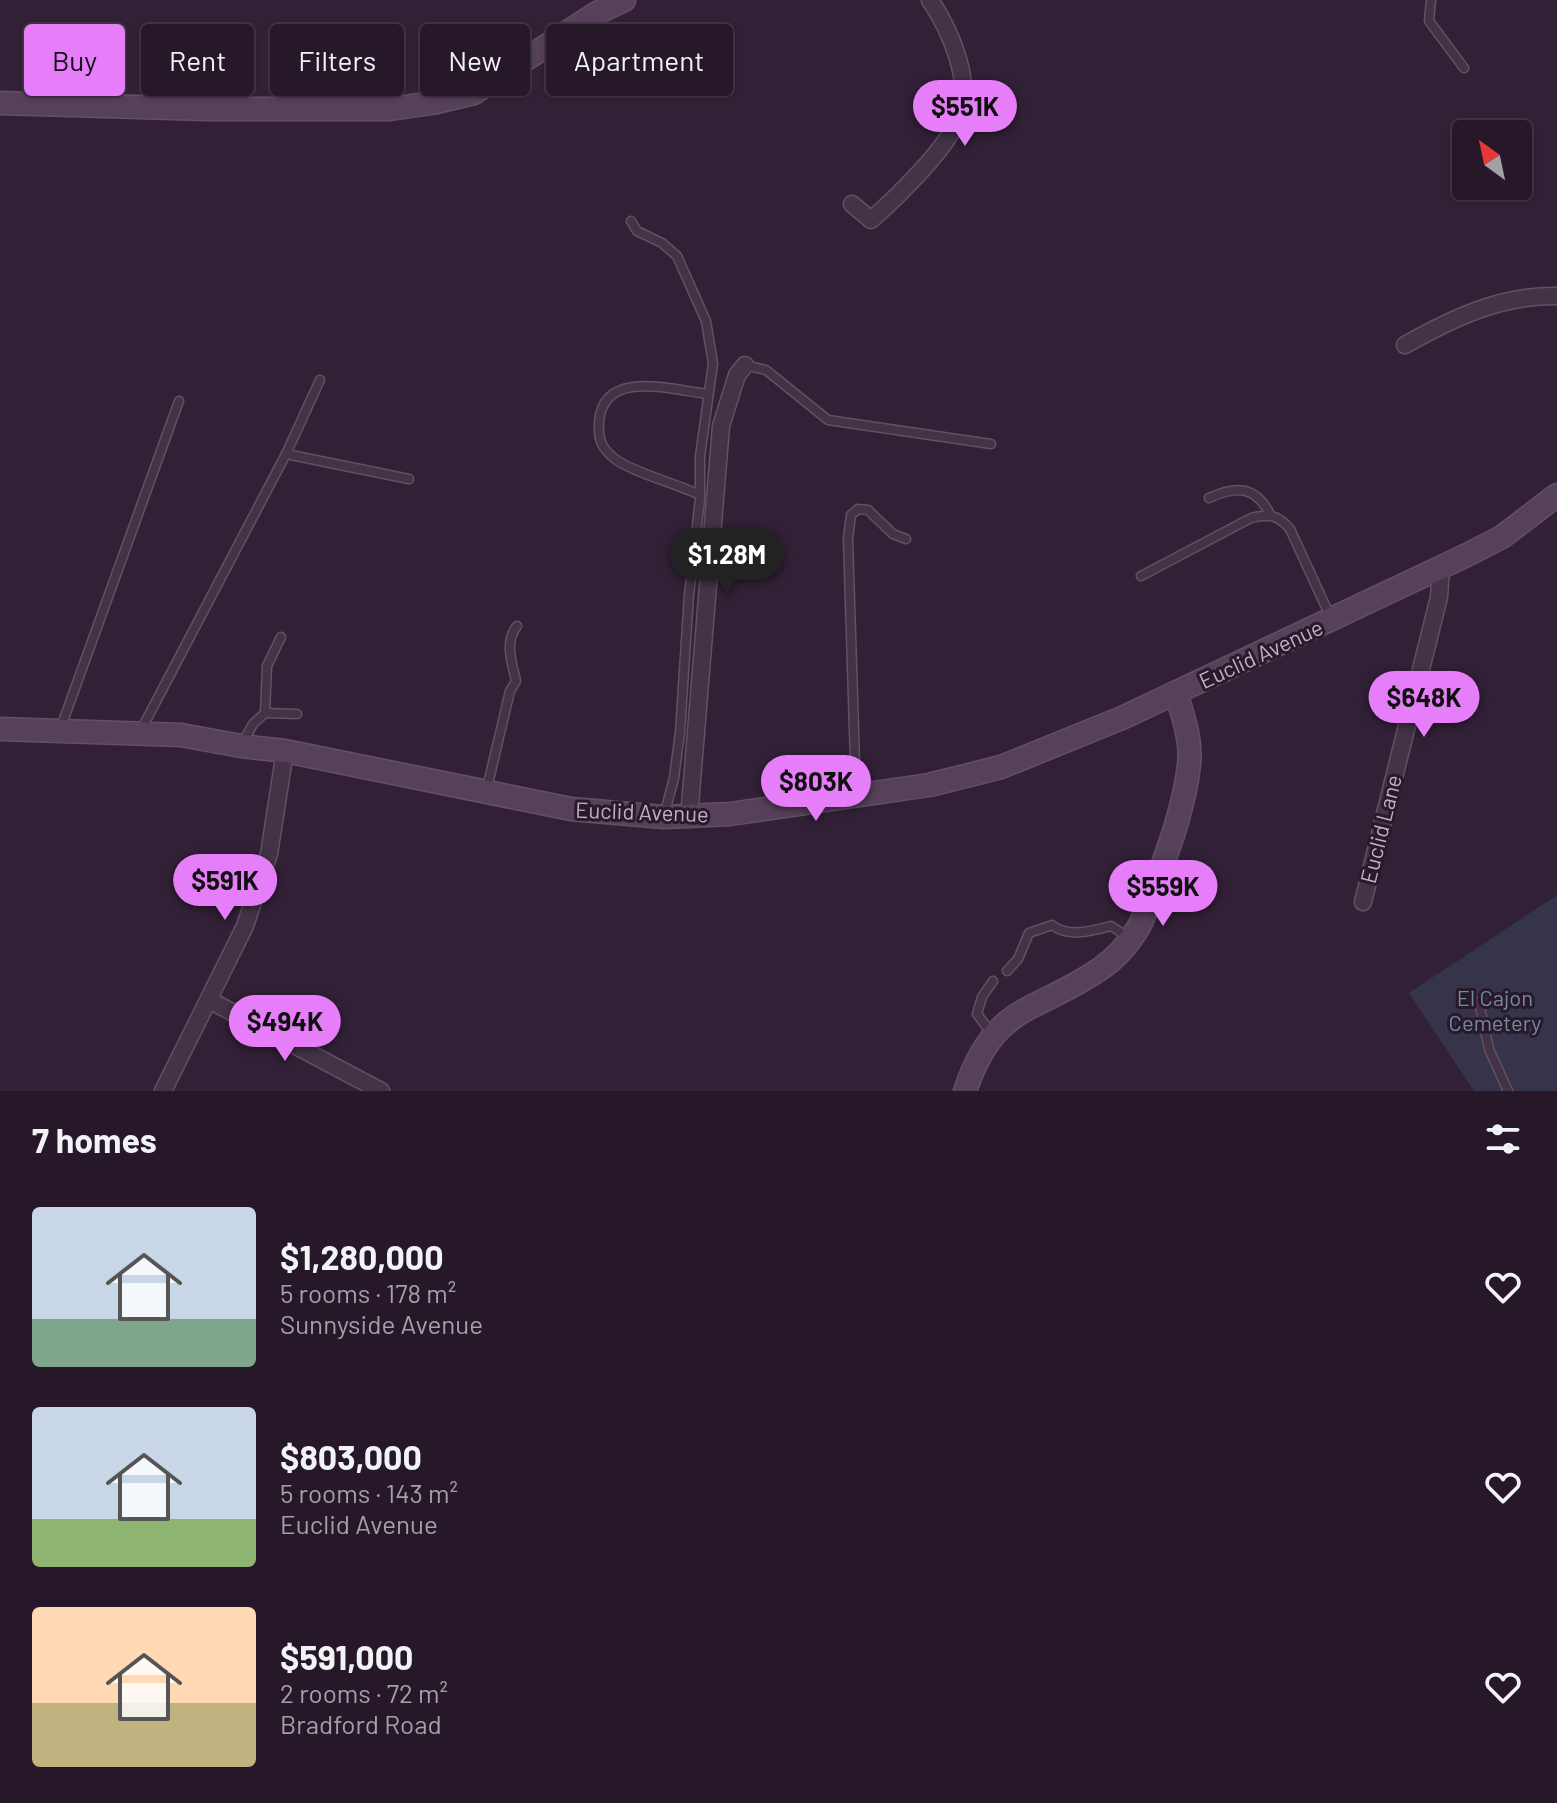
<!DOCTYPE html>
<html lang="en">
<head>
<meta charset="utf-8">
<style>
	body { margin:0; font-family:Barlow,sans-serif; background:#2e2131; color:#f1f3f6; height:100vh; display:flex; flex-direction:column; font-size:30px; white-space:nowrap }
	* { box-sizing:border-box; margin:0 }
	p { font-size:26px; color:#a4a0a8 }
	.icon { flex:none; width:44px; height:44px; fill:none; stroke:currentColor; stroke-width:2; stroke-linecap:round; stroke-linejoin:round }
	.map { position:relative; height:1091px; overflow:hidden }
	.drawer { display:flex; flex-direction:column; background:#261829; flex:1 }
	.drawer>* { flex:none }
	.hud { position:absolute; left:24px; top:24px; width:800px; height:72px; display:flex; gap:16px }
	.needle { width:52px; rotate:327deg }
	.fabs { position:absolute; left:1452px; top:120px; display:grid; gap:16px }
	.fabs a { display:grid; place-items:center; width:80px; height:80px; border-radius:8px; background:#261829; box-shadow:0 2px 6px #0004,0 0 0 2px #423746; font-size:40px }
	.price { position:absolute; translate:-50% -68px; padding:0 18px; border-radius:28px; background:#e57ef8; color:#111; font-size:26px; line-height:52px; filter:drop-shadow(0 2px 4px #0008) }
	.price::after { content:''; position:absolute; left:50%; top:48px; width:24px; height:18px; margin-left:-12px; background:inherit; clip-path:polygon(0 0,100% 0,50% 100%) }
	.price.on { background:#222; color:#fff }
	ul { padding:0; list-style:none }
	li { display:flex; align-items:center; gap:24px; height:200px; padding:0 32px }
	li span { display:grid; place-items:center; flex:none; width:224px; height:160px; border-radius:8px; color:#555 }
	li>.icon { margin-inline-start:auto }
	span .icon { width:96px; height:96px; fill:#fffc; stroke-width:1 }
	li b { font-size:34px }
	h2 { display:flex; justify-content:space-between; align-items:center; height:96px; padding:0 32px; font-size:34px }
	.tag { padding:0 28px; border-radius:8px; background:#261829; box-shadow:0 2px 6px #0004,0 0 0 2px #423746; font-size:28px; line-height:72px }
	.tag.on { background:#e57ef8; color:#111 }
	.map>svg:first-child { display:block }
	.green { fill:#35344a }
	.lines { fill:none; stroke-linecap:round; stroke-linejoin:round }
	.lane-casing { stroke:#625065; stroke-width:11 }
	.street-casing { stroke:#625065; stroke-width:19 }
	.secondary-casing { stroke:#625065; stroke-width:25 }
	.lane { stroke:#443347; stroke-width:8 }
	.street { stroke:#443347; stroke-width:16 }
	.secondary { stroke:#57415a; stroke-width:22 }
	.labels { text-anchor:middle; stroke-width:6; stroke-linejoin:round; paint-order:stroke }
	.street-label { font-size:22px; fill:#c1adc4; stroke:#28192b }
	.park-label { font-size:22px; fill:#748b9f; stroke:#28192b }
</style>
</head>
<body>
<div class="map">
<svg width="1557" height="1091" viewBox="0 0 1557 1091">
	<rect width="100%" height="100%" fill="#322037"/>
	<polygon class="green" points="1557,895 1557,1091 1474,1091 1409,993"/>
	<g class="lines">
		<g class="lane-casing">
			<g id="lane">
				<polyline points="1431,0 1429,21 1464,68"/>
				<polyline points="631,221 637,231 662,243 677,256 706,321 713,364 700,456 700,499 689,595 680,732 674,778 664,816"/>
				<polyline points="745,365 766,370 828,420 991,444"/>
				<polyline points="286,454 409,479"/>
				<path d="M 700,495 C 677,484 632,472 615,459 C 601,448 598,439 599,422 C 603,368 673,390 707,394"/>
				<path d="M 1209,498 C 1235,486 1255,485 1270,514"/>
				<path d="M 1141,576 L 1251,518 C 1269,514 1277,514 1290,529 L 1330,616"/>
				<polyline points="265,713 267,666 281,637"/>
				<polyline points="61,727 179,401"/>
				<polyline points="140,732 286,454 320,380"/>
				<polyline points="243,742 253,724 265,713 297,714"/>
				<path d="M 487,788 L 510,691 L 516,681 C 512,663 504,642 517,626"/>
				<polyline points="856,794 848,539 851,515 858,509 868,510 893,534 906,539"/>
				<path d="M 1007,971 L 1018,959 L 1029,933 L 1052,925 C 1069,938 1092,931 1111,926 L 1128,937"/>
				<polyline points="1479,1002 1489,1049 1508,1091"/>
				<polyline points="992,1034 977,1014 982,997 993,981"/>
			</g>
		</g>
		<g class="street-casing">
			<g id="street">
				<path d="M 852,204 L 871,220 C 897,197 947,149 959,117 C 973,81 950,30 930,0"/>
				<path d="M 1405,345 C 1453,318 1501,295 1557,296"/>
				<polyline points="689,818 721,426 737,375 745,365"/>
				<polyline points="1363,902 1439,597 1441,568"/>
				<polyline points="209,1000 381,1091"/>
				<polyline points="163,1091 245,926 269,854 285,751"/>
			</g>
		</g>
		<g class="secondary-casing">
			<g id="secondary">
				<polyline points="0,103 208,109 390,109 432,103 474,93 597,13 624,0"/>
				<polyline points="0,729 181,735 241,746 285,751 571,809 664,817 730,814 929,785 1001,767 1122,718 1467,555 1502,537 1557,495"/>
				<path d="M 965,1091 C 995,1002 1035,1014 1100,969 C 1115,959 1129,943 1138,928 C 1144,919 1147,905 1152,894 C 1167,853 1184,809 1189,765 C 1192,741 1183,716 1176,693"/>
			</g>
		</g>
		<use href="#lane" class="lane"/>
		<use href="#street" class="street"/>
		<use href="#secondary" class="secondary"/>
	</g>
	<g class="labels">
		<g class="street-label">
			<text transform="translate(1261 654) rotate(-25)" y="8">Euclid Avenue</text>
			<text transform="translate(642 812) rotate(2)" y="8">Euclid Avenue</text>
			<text transform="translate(1381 829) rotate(-76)" y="8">Euclid Lane</text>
		</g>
		<g class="park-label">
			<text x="1495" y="1006">El Cajon<tspan x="1495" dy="25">Cemetery</tspan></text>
		</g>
	</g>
</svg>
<div class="fabs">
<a><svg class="needle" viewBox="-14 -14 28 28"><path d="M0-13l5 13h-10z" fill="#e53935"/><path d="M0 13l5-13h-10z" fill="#a4a0a8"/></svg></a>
</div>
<b class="price" style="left:965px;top:148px">$551K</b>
<b class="price on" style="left:727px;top:596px">$1.28M</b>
<b class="price" style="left:1424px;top:739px">$648K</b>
<b class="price" style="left:816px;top:823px">$803K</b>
<b class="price" style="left:225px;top:922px">$591K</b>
<b class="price" style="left:1163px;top:928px">$559K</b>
<b class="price" style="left:285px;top:1063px">$494K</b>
<div class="hud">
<a class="tag on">Buy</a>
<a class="tag">Rent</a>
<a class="tag">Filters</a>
<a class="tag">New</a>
<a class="tag">Apartment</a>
</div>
</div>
<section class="drawer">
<h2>7 homes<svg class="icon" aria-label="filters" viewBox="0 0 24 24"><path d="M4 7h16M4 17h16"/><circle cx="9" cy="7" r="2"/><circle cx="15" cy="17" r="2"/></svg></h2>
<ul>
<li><span style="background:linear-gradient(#c9d6e8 70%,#7fa58c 0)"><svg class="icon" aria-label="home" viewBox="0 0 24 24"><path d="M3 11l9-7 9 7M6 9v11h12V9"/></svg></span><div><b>$1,280,000</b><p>5 rooms · 178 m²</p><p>Sunnyside Avenue</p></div><svg class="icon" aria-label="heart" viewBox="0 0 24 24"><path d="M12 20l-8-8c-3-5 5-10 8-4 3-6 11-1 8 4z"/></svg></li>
<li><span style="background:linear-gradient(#c9d6e8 70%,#8fb573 0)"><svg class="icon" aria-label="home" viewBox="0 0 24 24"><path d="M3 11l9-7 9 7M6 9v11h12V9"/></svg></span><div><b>$803,000</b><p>5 rooms · 143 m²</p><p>Euclid Avenue</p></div><svg class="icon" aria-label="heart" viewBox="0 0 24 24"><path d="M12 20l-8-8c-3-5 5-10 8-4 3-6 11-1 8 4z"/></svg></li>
<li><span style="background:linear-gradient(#ffd9b3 60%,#c2b280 0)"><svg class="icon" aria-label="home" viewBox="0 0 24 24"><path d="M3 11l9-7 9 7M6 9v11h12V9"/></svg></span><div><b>$591,000</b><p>2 rooms · 72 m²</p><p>Bradford Road</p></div><svg class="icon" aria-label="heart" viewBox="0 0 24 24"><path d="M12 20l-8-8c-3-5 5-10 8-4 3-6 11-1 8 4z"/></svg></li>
</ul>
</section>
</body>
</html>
